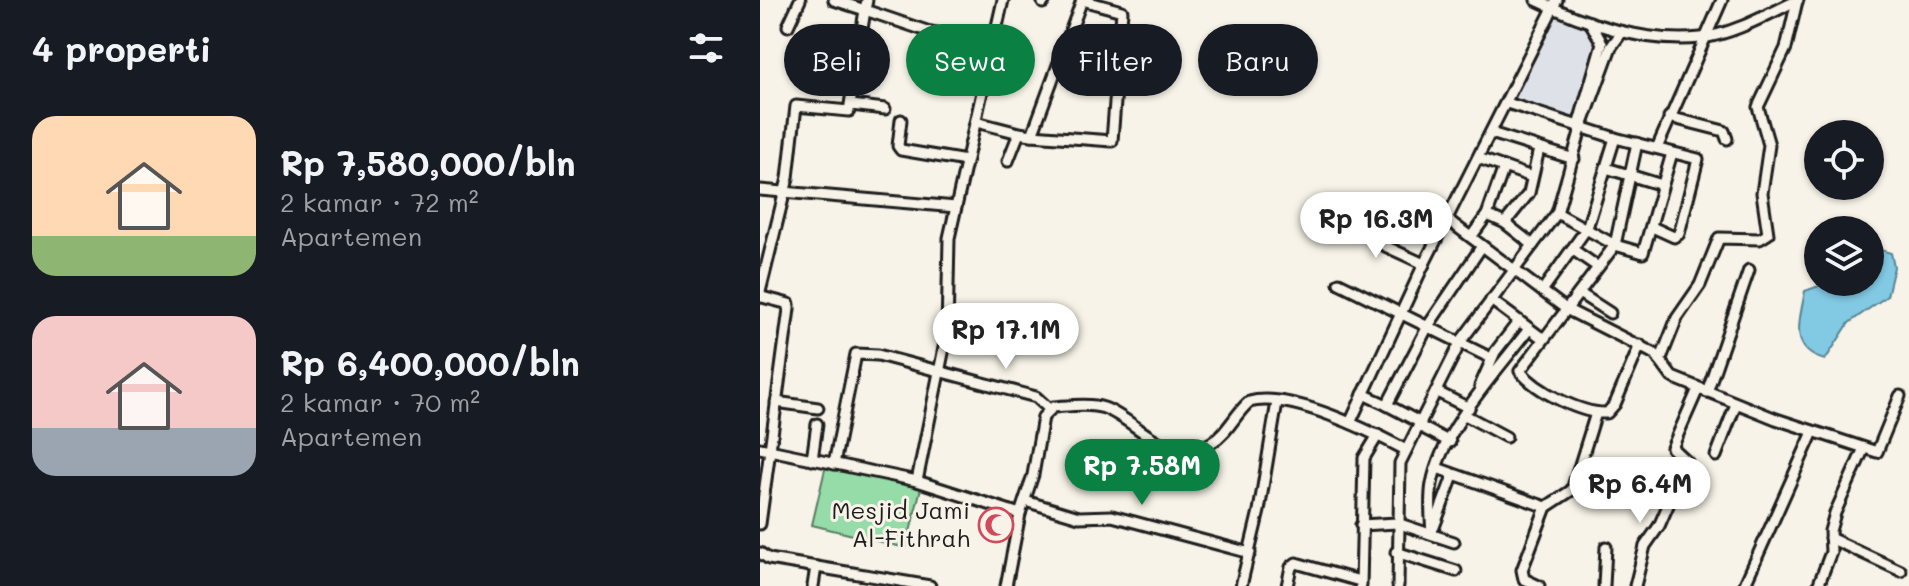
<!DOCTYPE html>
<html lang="id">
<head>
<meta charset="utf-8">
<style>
	body { margin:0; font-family:Mali,sans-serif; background:#242831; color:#f1f3f6; height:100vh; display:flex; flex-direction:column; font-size:30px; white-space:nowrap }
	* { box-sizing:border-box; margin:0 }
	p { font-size:26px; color:#9ea1a6 }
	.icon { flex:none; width:44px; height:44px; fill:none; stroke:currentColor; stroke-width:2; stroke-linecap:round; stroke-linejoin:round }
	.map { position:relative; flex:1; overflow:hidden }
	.side { display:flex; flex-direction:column; background:#171b24; width:760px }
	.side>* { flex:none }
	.top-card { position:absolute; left:24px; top:24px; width:760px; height:72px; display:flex; gap:16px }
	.buttons { position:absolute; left:1044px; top:120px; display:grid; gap:16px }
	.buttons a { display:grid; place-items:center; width:80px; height:80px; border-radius:50%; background:#171b24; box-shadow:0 2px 6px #0004; font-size:40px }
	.price { position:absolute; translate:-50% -68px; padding:0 18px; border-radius:28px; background:#fff; color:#222; font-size:26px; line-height:52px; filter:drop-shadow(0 2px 4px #0008) }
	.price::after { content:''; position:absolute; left:50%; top:48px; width:24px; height:18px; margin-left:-12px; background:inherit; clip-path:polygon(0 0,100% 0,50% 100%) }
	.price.active { background:#0b8043; color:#fff }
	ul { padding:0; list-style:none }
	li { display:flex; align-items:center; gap:24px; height:200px; padding:0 32px }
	li span { display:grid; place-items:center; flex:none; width:224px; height:160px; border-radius:24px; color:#555 }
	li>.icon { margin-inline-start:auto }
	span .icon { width:96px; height:96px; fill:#fffc; stroke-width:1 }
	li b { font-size:34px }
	h2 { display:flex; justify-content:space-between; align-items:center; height:96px; padding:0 32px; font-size:34px }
	.pill { padding:0 28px; border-radius:36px; background:#171b24; box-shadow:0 2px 6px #0004; font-size:28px; line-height:72px }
	.pill.active { background:#0b8043; color:#fff }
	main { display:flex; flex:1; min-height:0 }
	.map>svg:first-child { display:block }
	.built { fill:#dee1e7 }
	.green { fill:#96dca9; stroke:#597c62; stroke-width:2 }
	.water { fill:#82c9e3; stroke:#598493; stroke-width:2 }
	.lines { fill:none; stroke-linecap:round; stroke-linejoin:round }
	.minor-casing { stroke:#1c1c1c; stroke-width:15 }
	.minor { stroke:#f7f3e8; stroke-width:9 }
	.labels { text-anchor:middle; stroke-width:6; stroke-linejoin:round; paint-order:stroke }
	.poi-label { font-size:24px; fill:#1c1c1c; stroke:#f7f3e8; text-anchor:end }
</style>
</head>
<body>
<main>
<section class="side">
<h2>4 properti<svg class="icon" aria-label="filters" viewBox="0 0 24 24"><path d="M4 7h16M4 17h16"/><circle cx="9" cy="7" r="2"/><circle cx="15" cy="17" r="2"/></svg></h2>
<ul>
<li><span style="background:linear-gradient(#ffd9b3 75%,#8fb573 0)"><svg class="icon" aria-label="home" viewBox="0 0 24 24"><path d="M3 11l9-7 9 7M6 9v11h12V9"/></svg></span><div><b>Rp 7,580,000/bln</b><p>2 kamar · 72 m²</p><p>Apartemen</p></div></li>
<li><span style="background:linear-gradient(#f6c9c9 70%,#9aa5b1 0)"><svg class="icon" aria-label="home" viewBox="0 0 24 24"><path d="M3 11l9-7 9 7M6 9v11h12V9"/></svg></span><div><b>Rp 6,400,000/bln</b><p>2 kamar · 70 m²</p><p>Apartemen</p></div></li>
</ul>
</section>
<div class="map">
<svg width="1149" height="586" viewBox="0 0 1149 586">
	<rect width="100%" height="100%" fill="#f7f3e8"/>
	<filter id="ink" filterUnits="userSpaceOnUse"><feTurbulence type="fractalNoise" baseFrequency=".0125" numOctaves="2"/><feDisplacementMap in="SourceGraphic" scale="16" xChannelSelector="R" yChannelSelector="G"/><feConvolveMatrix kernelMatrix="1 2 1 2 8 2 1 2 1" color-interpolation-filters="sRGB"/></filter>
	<g filter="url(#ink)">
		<polygon class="built" points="799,13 821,20 840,48 815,121 752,101"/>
		<polygon class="green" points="66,465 161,488 146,548 52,525"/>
		<path class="water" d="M 1113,248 L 1131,253 L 1134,267 L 1127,296 L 1089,323 L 1065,360 C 1028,351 1040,319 1045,291 L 1070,282 L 1110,282 Z"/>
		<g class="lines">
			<g class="minor-casing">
				<g id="minor">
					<polyline points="107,0 105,10 167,31 233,44"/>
					<polyline points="243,0 189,238 187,333 157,481 260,514 246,586"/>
					<path d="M 776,0 C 826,24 884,44 941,38 C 974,34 1008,14 1038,0"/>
					<polyline points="283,3 285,0"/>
					<polyline points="830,22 842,43 818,126 820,132 851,47 862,32"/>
					<polyline points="28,26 40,0"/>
					<polyline points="747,103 855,138 938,159 919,234 914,237 892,227"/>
					<polyline points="91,105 125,109"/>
					<polyline points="909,117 964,131 967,139"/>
					<polyline points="141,120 138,146 141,150 206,161"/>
					<polyline points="216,122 259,133"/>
					<polyline points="731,133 814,159"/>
					<polyline points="272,135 352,141 362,11 322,0"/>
					<path d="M 877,143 L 855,245 L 760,371 C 776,391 821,414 847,413 L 855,404 L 880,345"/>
					<polyline points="897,148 962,0"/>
					<polyline points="718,158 772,177"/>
					<polyline points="248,161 259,133 272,135 322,0"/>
					<polyline points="846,168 902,185"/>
					<polyline points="0,190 196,207"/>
					<polyline points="797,213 855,245 883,253 912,153"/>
					<polyline points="727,215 745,223 773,245"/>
					<polyline points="688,220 806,309 895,354 912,377 1016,419 1117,452 1140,396"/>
					<polyline points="745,223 769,193 779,149"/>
					<polyline points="632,225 625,246 664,264"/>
					<polyline points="711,237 727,215 744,167"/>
					<polyline points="812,249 838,267"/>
					<polyline points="579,283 731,358"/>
					<polyline points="782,291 827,228 855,138"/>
					<polyline points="819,293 850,313"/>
					<polyline points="731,300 782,338"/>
					<polyline points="900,361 917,318 940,285 959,238 1000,239 1008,234 1002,193 1009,145 998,107 1026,48 1037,1"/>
					<polyline points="720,386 735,352 759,321"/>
					<polyline points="677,392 709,408"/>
					<polyline points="947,392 989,270"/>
					<polyline points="603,394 627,405 668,326 722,246"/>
					<polyline points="16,402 58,408"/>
					<polyline points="627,405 661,423"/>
					<polyline points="705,415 746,437"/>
					<polyline points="590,423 664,264 797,0"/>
					<polyline points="659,426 690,442"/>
					<polyline points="0,448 157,481"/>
					<polyline points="956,456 976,404"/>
					<polyline points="52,460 57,424"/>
					<polyline points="74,464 96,354 118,355 276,397 288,408"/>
					<polyline points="677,468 786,507 762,570 764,579 779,586"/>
					<polyline points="265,501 319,517 352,516 490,553"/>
					<polyline points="786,507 812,490 836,413"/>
					<path d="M 260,514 L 273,475 L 283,417 L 293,407 C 309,406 329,403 344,408 C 379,421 408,468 451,443 C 468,433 475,414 489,402 C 529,391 610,431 646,450"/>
					<polyline points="0,524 29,309 29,304 2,297 0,292 28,178 36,106 89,111 105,10 74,0"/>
					<polyline points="601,525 637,523 694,542"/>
					<polyline points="674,527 693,476"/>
					<path d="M 672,534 C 671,518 669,500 672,484 C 682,429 736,373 769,329"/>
					<polyline points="1070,538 1141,571"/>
					<polyline points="636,552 696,571"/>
					<polyline points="0,553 9,559 170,586"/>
					<polyline points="53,586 56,567"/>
					<polyline points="481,586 499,511 517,402"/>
					<polyline points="527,586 531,567 536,563 600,581"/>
					<polyline points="601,586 604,458 618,435"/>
					<polyline points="638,586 640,463 701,341 797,213 820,132"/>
					<polyline points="844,586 846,547"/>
					<polyline points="875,586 885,546 899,526 927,462 912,448 938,389"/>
					<polyline points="984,586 1053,432"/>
					<polyline points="1058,586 1071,552 1070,531 1075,513 1104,448"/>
				</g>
			</g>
			<use href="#minor" class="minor"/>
		</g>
	</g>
	<defs>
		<g id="mosque-ring" transform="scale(1.8)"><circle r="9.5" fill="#f7f3e8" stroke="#d1495b" stroke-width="1.5"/><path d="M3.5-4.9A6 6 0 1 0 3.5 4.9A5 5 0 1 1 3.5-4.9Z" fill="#d1495b"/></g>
	</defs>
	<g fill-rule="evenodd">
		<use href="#mosque-ring" x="236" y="525"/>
	</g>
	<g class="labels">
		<g class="poi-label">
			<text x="210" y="519">Mesjid Jami<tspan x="210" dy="28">Al-Fithrah</tspan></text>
		</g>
	</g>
</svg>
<div class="buttons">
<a><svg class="icon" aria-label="locate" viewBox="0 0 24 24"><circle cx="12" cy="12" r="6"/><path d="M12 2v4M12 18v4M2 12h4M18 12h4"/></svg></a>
<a><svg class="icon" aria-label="layers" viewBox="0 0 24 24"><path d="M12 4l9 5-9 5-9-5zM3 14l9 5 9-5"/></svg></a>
</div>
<b class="price" style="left:616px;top:260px">Rp 16.3M</b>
<b class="price" style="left:246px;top:371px">Rp 17.1M</b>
<b class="price active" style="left:382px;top:507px">Rp 7.58M</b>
<b class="price" style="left:880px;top:525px">Rp 6.4M</b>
<div class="top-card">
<a class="pill">Beli</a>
<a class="pill active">Sewa</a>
<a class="pill">Filter</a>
<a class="pill">Baru</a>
</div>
</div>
</main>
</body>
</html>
